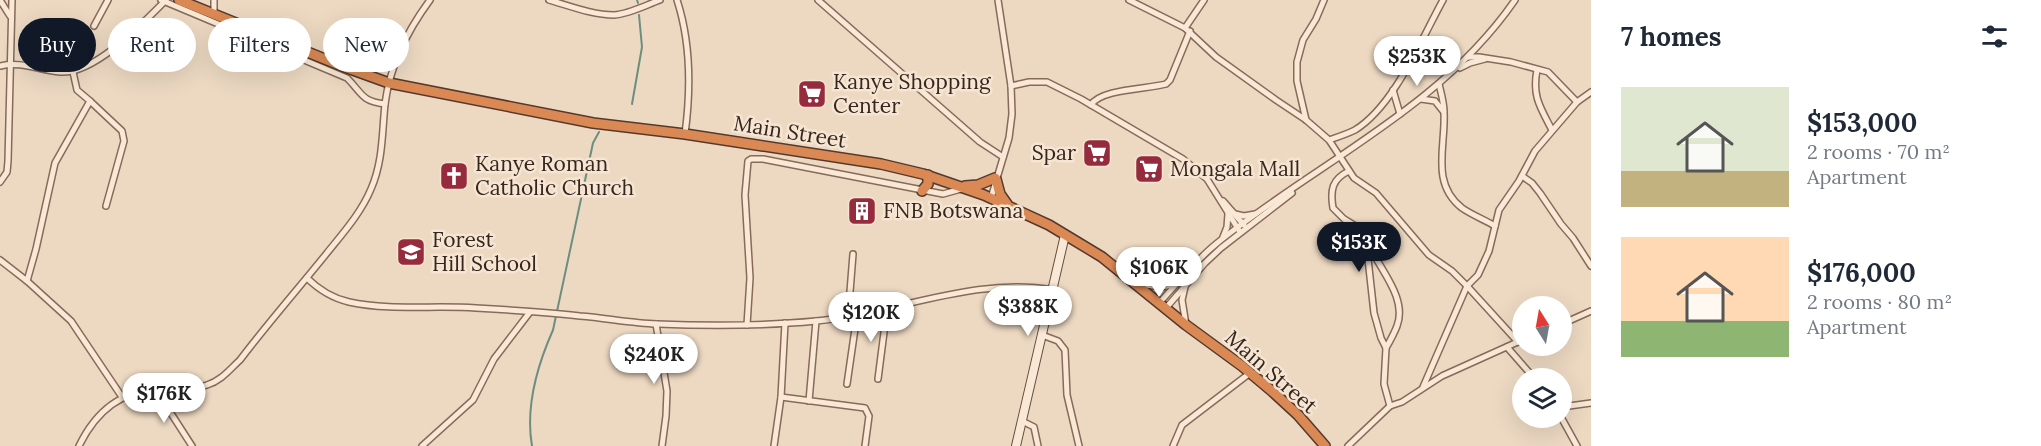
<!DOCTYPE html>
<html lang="en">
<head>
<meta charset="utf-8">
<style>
	body { margin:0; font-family:Lora,serif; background:#f6f6f7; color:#1f2937; height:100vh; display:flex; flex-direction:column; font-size:22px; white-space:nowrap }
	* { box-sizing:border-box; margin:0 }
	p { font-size:20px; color:#747a83 }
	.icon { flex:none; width:33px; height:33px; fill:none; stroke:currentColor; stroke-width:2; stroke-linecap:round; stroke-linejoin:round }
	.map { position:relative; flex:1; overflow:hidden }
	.drawer { display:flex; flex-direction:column; background:#fff; width:450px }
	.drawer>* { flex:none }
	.top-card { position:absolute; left:18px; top:18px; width:570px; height:54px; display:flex; gap:12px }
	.needle { width:39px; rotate:349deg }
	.buttons { position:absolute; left:1512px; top:296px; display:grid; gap:12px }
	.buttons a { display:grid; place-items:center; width:60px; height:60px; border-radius:50%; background:#fff; box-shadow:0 6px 24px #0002; font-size:30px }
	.price { position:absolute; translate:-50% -51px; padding:0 14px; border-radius:21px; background:#fff; color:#222; font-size:20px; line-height:39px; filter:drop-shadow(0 2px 3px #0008) }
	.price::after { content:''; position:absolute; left:50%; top:36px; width:18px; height:14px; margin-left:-9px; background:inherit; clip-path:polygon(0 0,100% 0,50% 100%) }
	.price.selected { background:#111827; color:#fff }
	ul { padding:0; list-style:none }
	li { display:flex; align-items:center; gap:18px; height:150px; padding:0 30px }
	li span { display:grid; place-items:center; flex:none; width:168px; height:120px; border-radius:0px; color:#555 }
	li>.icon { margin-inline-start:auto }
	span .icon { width:72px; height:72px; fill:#fffc; stroke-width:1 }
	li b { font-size:26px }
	h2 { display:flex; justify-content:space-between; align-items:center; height:72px; padding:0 30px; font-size:26px }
	.tag { padding:0 21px; border-radius:27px; background:#fff; box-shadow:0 6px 24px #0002; font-size:21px; line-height:54px }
	.tag.selected { background:#111827; color:#fff }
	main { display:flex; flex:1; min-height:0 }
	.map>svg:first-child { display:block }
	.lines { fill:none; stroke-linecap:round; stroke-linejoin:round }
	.stream { stroke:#6c8e80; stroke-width:2 }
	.street-casing { stroke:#876a5a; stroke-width:8 }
	.secondary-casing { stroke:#684c3d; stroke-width:10 }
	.highway-casing { stroke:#543a2e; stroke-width:12 }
	.street { stroke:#f8e8d5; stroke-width:5 }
	.secondary { stroke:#f8e8d5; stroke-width:8 }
	.highway { stroke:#db8954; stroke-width:9 }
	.labels { text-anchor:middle; stroke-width:5; stroke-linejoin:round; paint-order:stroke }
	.poi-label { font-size:21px; fill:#37261e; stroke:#f5e5d2; text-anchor:start }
	.street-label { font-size:21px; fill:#37261e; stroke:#f5e5d2 }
</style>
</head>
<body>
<main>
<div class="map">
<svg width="1591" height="446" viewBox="0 0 1591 446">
	<rect width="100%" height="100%" fill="#edd9c2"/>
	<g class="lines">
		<g class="stream">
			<polyline points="637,0 638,3"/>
			<polyline points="632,104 642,47 639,15"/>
			<path d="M 532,446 C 525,406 537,366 553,330 L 593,143 L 599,132"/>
		</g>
		<g class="street-casing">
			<g id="street">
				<polyline points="0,0 10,16"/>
				<path d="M 161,0 L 347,78 C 363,94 361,101 385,104"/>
				<polyline points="214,0 214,15"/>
				<path d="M 549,0 C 570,6 593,15 614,15 C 629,14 646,5 660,0"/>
				<path d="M 677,0 C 691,43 691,89 685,134"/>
				<polyline points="818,0 980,142 1003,157"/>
				<polyline points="1129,0 1185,28 1216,57 1276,100 1306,120 1329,140 1354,178 1376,193 1429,255 1452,271 1467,286 1518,342"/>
				<polyline points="94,26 108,0"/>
				<polyline points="1185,28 1204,0"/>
				<polyline points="1468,57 1479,57 1511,62 1548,72 1577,102"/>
				<path d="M 0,66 C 21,61 39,70 60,72 C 94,75 143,23 166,0"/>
				<polyline points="1460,68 1470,63 1485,59"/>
				<path d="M 1537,70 C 1532,96 1540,107 1552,130"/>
				<path d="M 1439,84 C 1441,93 1444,102 1444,112 C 1446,146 1430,183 1462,208 C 1472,215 1485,220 1495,226"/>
				<polyline points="1011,86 1029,82 1047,82 1081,99 1183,159 1207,179 1240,232"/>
				<polyline points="1393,90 1400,114"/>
				<polyline points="1421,99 1435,101 1443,111"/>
				<polyline points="90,101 122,131 124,141 106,206"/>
				<path d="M 1091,105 C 1100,89 1148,89 1166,84 L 1170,80 L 1190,31"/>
				<polyline points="1306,120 1297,81 1297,62 1303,40 1316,19 1324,0"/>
				<path d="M 1329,140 C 1338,137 1347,134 1355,130 C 1394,106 1421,40 1443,0"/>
				<path d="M 1349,171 C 1332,179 1330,190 1333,208 L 1344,219 L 1357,227 L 1366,241 L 1374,313 L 1381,338 L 1386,348 L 1384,384 L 1390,406"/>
				<polyline points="1522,176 1532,183 1540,193 1561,224 1573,238 1591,266"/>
				<polyline points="0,182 7,172 8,161 12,0"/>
				<polyline points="991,198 1009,138 1012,114 1011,86 998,0"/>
				<polyline points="1223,201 1244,225"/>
				<polyline points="1235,214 1244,216 1255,214"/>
				<polyline points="1223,237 1227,227 1228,214"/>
				<path d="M 1369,250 L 1372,251 C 1383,273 1407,300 1397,326 C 1394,334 1390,341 1386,348"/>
				<polyline points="0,260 27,281 71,321 122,397"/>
				<path d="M 307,278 C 319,290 332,298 349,302 C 391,311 434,305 476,308 C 511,310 546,312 580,316 C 606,318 631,323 657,324 C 709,326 764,326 816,321 C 894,314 974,276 1053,290"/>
				<polyline points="27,281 36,249 55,163 90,101 77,90 73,72"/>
				<polyline points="1137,284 1162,287 1176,284"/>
				<polyline points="1185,287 1182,300 1186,325"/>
				<path d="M 1159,303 C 1178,283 1195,261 1216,244 C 1316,163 1440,109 1515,0"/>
				<polyline points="1166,308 1205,263 1221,248 1292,193"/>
				<polyline points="848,317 853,254"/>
				<polyline points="656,324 667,391 666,416 662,446"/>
				<polyline points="1562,324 1591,311"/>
				<polyline points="747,325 750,278 745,195 748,161 751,159 763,159 943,194 961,189"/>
				<polyline points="1042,335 1058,341 1065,350 1067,395 1079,446"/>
				<polyline points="1507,347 1534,378"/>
				<polyline points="878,379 887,309"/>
				<polyline points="847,384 857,315"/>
				<polyline points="1423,387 1467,286 1478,275 1489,251 1499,210 1519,181 1535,151 1577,102 1591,92"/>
				<polyline points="156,390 192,446"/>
				<polyline points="781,397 865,408 869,416 865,446"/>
				<polyline points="809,401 816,321"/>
				<polyline points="1562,407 1591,403"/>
				<polyline points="1561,417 1577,446"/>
				<polyline points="1022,421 1034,427 1038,446"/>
				<path d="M 79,446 C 95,413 119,391 157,390 C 174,389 191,391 207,385 C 221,381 230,369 240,360 C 268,323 298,289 327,253 C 343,233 361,213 371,189 C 383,162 382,133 385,104 C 390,65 407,31 430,0"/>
				<polyline points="422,446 473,400 494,359 530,312"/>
				<polyline points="774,446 781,397 785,323"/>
				<polyline points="1173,446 1182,425 1250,373"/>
				<polyline points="1348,446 1390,406 1402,402 1442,376 1522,340"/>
			</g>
		</g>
		<g class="secondary-casing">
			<polyline id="secondary" points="1016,446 1065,235"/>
		</g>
		<g class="highway-casing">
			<g id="highway">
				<polyline points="179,0 342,66 389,83 593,123 685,134 881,164 923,174 984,195 1049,225 1102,257 1186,325 1242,366 1273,392 1298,415 1325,446"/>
				<polyline points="996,179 1000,194 1007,204"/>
				<polyline points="965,186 978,185 995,178"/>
				<polyline points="922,191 928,184 928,175"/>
			</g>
		</g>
		<use href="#street" class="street"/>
		<use href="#secondary" class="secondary"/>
		<use href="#highway" class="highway"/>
	</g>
	<defs>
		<g id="supermarket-square" transform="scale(1.5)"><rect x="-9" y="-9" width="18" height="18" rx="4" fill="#952b3d" stroke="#f5e5d2"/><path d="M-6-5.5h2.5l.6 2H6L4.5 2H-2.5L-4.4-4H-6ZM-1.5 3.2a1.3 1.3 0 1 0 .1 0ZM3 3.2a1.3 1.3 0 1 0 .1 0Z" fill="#fff"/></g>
		<g id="church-square" transform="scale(1.5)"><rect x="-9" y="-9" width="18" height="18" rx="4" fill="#952b3d" stroke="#f5e5d2"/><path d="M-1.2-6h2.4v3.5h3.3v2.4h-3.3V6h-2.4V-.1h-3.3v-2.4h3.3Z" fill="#fff"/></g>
		<g id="building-square" transform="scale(1.5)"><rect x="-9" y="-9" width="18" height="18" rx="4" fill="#952b3d" stroke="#f5e5d2"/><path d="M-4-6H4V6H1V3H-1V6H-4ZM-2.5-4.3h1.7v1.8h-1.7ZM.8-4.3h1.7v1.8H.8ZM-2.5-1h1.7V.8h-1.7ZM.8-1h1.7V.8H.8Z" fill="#fff"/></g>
		<g id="school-square" transform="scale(1.5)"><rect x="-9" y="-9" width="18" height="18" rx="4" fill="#952b3d" stroke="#f5e5d2"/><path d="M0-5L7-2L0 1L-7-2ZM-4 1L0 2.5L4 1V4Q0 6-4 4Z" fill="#fff"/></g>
	</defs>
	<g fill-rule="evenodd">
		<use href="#supermarket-square" x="812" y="94"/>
		<use href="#supermarket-square" x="1097" y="153"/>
		<use href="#supermarket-square" x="1149" y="169"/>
		<use href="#church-square" x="454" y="176"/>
		<use href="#building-square" x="862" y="211"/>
		<use href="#school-square" x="411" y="252"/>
	</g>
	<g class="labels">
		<g class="poi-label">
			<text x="833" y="89">Kanye Shopping<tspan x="833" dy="24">Center</tspan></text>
			<text x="1076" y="160" text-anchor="end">Spar</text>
			<text x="475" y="171">Kanye Roman<tspan x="475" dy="24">Catholic Church</tspan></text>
			<text x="1170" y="176">Mongala Mall</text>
			<text x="883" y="218">FNB Botswana</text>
			<text x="432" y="247">Forest<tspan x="432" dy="24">Hill School</tspan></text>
		</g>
		<g class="street-label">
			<text transform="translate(790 132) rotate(9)" y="7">Main Street</text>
			<text transform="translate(1271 372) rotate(41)" y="7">Main Street</text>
		</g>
	</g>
</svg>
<div class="buttons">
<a><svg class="needle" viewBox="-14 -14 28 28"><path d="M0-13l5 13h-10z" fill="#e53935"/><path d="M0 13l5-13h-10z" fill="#747a83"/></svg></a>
<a><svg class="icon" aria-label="layers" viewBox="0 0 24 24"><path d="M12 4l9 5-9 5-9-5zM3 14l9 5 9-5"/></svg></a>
</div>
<b class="price" style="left:1417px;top:87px">$253K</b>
<b class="price selected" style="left:1359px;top:273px">$153K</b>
<b class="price" style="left:1159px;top:298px">$106K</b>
<b class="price" style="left:1028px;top:337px">$388K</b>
<b class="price" style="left:871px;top:343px">$120K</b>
<b class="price" style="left:654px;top:385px">$240K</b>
<b class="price" style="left:164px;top:424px">$176K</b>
<div class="top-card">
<a class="tag selected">Buy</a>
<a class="tag">Rent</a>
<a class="tag">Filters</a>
<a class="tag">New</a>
</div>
</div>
<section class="drawer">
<h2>7 homes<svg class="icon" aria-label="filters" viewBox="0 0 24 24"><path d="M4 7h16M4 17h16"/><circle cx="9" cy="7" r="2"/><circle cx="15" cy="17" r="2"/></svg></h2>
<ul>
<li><span style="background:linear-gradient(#dfe7d0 70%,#c2b280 0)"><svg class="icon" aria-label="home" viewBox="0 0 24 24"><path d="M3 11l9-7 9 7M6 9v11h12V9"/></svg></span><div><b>$153,000</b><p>2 rooms · 70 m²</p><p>Apartment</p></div></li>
<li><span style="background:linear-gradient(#ffd9b3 70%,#8fb573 0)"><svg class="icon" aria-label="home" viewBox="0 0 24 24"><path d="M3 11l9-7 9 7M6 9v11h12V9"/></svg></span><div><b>$176,000</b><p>2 rooms · 80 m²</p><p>Apartment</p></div></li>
</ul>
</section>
</main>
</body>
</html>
